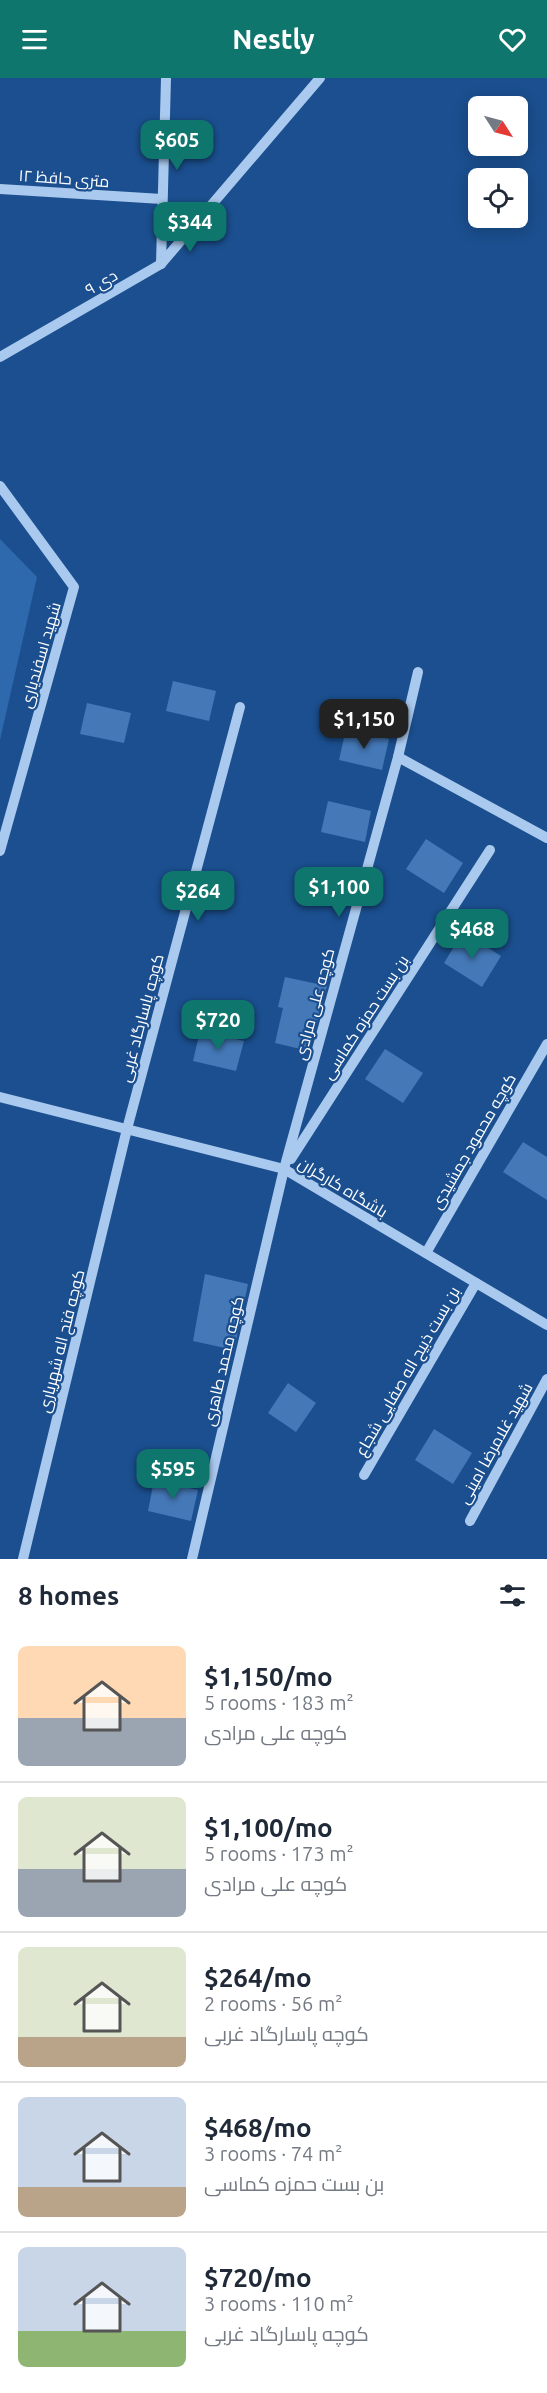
<!DOCTYPE html>
<html lang="en">
<head>
<meta charset="utf-8">
<style>
	body { margin:0; font-family:Ubuntu,Cairo,sans-serif; background:#f6f6f7; color:#1f2937; height:100vh; display:flex; flex-direction:column; font-size:22px; white-space:nowrap }
	* { box-sizing:border-box; margin:0 }
	p { font-size:20px; color:#747a83 }
	.icon { flex:none; width:33px; height:33px; fill:none; stroke:currentColor; stroke-width:2; stroke-linecap:round; stroke-linejoin:round }
	.map { position:relative; height:1481px; overflow:hidden }
	.side { display:flex; flex-direction:column; background:#fff; flex:1 }
	.side>* { flex:none }
	.needle { width:39px; rotate:126deg }
	.buttons { position:absolute; left:468px; top:18px; display:grid; gap:12px }
	.buttons a { display:grid; place-items:center; width:60px; height:60px; border-radius:9px; background:#fff; box-shadow:0 3px 15px #0003; font-size:30px }
	.price { position:absolute; translate:-50% -51px; padding:0 14px; border-radius:12px; background:#0f766e; color:#fff; font-size:20px; line-height:39px; filter:drop-shadow(0 2px 3px #0008) }
	.price::after { content:''; position:absolute; left:50%; top:36px; width:18px; height:14px; margin-left:-9px; background:inherit; clip-path:polygon(0 0,100% 0,50% 100%) }
	.price.active { background:#222; color:#fff }
	ul { padding:0; list-style:none }
	li { display:flex; align-items:center; gap:18px; height:150px; padding:0 18px }
	li+li { border-top:2px solid #e0e1e3 }
	li span { display:grid; place-items:center; flex:none; width:168px; height:120px; border-radius:9px; color:#555 }
	li>.icon { margin-inline-start:auto }
	span .icon { width:72px; height:72px; fill:#fffc; stroke-width:1 }
	li b { font-size:26px }
	h2 { display:flex; justify-content:space-between; align-items:center; height:72px; padding:0 18px; font-size:26px }
	header { display:flex; justify-content:space-between; align-items:center; height:78px; padding:0 18px; background:#0f766e; color:#fff; font-size:27px; font-weight:700 }
	.map>svg:first-child { display:block }
	.green { fill:#2e69ad }
	.building { fill:#4478b7 }
	.lines { fill:none; stroke-linecap:round; stroke-linejoin:round }
	.minor { stroke:#a9c9ee; stroke-width:10 }
	.labels { text-anchor:middle; stroke-width:4.5; stroke-linejoin:round; paint-order:stroke }
	.street-label { font-size:16px; fill:#fff; stroke:#1b4f8f }
</style>
</head>
<body>
<header><svg class="icon" aria-label="menu" viewBox="0 0 24 24"><path d="M4 6h16M4 12h16M4 18h16"/></svg>Nestly<svg class="icon" aria-label="heart" viewBox="0 0 24 24"><path d="M12 20l-8-8c-3-5 5-10 8-4 3-6 11-1 8 4z"/></svg></header>
<div class="map">
<svg width="547" height="1481" viewBox="0 0 547 1481">
	<rect width="100%" height="100%" fill="#1b4f8f"/>
	<polygon class="green" points="0,461 37,499 0,662"/>
	<g class="building">
		<polygon points="173,603 216,613 209,643 166,633"/>
		<polygon points="87,625 131,635 124,665 80,656"/>
		<polygon points="346,651 389,661 382,692 339,682"/>
		<polygon points="328,723 371,733 365,764 321,754"/>
		<polygon points="426,761 463,785 444,815 406,791"/>
		<polygon points="463,854 501,878 482,909 444,885"/>
		<polygon points="285,899 327,908 309,973 275,965 283,930 278,929"/>
		<polygon points="200,953 244,963 236,993 193,983"/>
		<polygon points="385,971 423,995 403,1025 365,1001"/>
		<polygon points="523,1064 547,1079 547,1122 503,1094"/>
		<polygon points="205,1196 248,1206 234,1272 193,1263"/>
		<polygon points="288,1305 316,1325 296,1354 268,1335"/>
		<polygon points="434,1351 472,1375 453,1406 415,1382"/>
		<polygon points="154,1402 198,1412 191,1443 148,1433"/>
	</g>
	<g class="lines">
		<g class="minor">
			<polyline points="0,111 162,121"/>
			<polyline points="161,186 166,0"/>
			<polyline points="0,279 161,186 320,0"/>
			<polyline points="0,408 74,509 0,773"/>
			<polyline points="398,679 547,760"/>
			<polyline points="0,1019 284,1091 547,1247"/>
			<polyline points="291,1081 490,772"/>
			<polyline points="426,1175 547,966"/>
			<polyline points="364,1397 476,1205"/>
			<polyline points="470,1443 547,1301"/>
			<polyline points="23,1481 127,1051 240,629"/>
			<polyline points="192,1481 284,1091 398,679 418,594"/>
		</g>
	</g>
	<g class="labels">
		<g class="street-label">
			<text transform="translate(64 100) rotate(4)" y="6">۱۲ متری حافظ</text>
			<text transform="translate(101 204) rotate(-30)" y="6">۹ دی</text>
			<text transform="translate(40 577) rotate(-74)" y="6">شهید اسفندیاری</text>
			<text transform="translate(314 926) rotate(-75)" y="6">کوچه علی مرادی</text>
			<text transform="translate(365 939) rotate(-57)" y="6">بن بست حمزه کماسی</text>
			<text transform="translate(141 940) rotate(-75)" y="6">کوچه پاسارگاد غربی</text>
			<text transform="translate(473 1063) rotate(-60)" y="6">کوچه محمود جمشیدی</text>
			<text transform="translate(343 1109) rotate(31)" y="6">باشگاه کارگران</text>
			<text transform="translate(61 1263) rotate(-76)" y="6">کوچه فتح اله شهریاری</text>
			<text transform="translate(223 1283) rotate(-77)" y="6">کوچه محمد طاهری</text>
			<text transform="translate(407 1293) rotate(-60)" y="6">بن بست ذبیح اله صفایی شجاع</text>
			<text transform="translate(495 1365) rotate(-61)" y="6">شهید غلامرضا امینی</text>
		</g>
	</g>
</svg>
<div class="buttons">
<a><svg class="needle" viewBox="-14 -14 28 28"><path d="M0-13l5 13h-10z" fill="#e53935"/><path d="M0 13l5-13h-10z" fill="#747a83"/></svg></a>
<a><svg class="icon" aria-label="locate" viewBox="0 0 24 24"><circle cx="12" cy="12" r="6"/><path d="M12 2v4M12 18v4M2 12h4M18 12h4"/></svg></a>
</div>
<b class="price" style="left:177px;top:93px">$605</b>
<b class="price" style="left:190px;top:175px">$344</b>
<b class="price active" style="left:364px;top:672px">$1,150</b>
<b class="price" style="left:339px;top:840px">$1,100</b>
<b class="price" style="left:198px;top:844px">$264</b>
<b class="price" style="left:472px;top:882px">$468</b>
<b class="price" style="left:218px;top:973px">$720</b>
<b class="price" style="left:173px;top:1422px">$595</b>
</div>
<section class="side">
<h2>8 homes<svg class="icon" aria-label="filters" viewBox="0 0 24 24"><path d="M4 7h16M4 17h16"/><circle cx="9" cy="7" r="2"/><circle cx="15" cy="17" r="2"/></svg></h2>
<ul>
<li><span style="background:linear-gradient(#ffd9b3 60%,#9aa5b1 0)"><svg class="icon" aria-label="home" viewBox="0 0 24 24"><path d="M3 11l9-7 9 7M6 9v11h12V9"/></svg></span><div><b>$1,150/mo</b><p>5 rooms · 183 m²</p><p>کوچه علی مرادی</p></div></li>
<li><span style="background:linear-gradient(#dfe7d0 60%,#9aa5b1 0)"><svg class="icon" aria-label="home" viewBox="0 0 24 24"><path d="M3 11l9-7 9 7M6 9v11h12V9"/></svg></span><div><b>$1,100/mo</b><p>5 rooms · 173 m²</p><p>کوچه علی مرادی</p></div></li>
<li><span style="background:linear-gradient(#dfe7d0 75%,#b9a48a 0)"><svg class="icon" aria-label="home" viewBox="0 0 24 24"><path d="M3 11l9-7 9 7M6 9v11h12V9"/></svg></span><div><b>$264/mo</b><p>2 rooms · 56 m²</p><p>کوچه پاسارگاد غربی</p></div></li>
<li><span style="background:linear-gradient(#c9d6e8 75%,#b9a48a 0)"><svg class="icon" aria-label="home" viewBox="0 0 24 24"><path d="M3 11l9-7 9 7M6 9v11h12V9"/></svg></span><div><b>$468/mo</b><p>3 rooms · 74 m²</p><p>بن بست حمزه کماسی</p></div></li>
<li><span style="background:linear-gradient(#c9d6e8 70%,#8fb573 0)"><svg class="icon" aria-label="home" viewBox="0 0 24 24"><path d="M3 11l9-7 9 7M6 9v11h12V9"/></svg></span><div><b>$720/mo</b><p>3 rooms · 110 m²</p><p>کوچه پاسارگاد غربی</p></div></li>
</ul>
</section>
</body>
</html>
